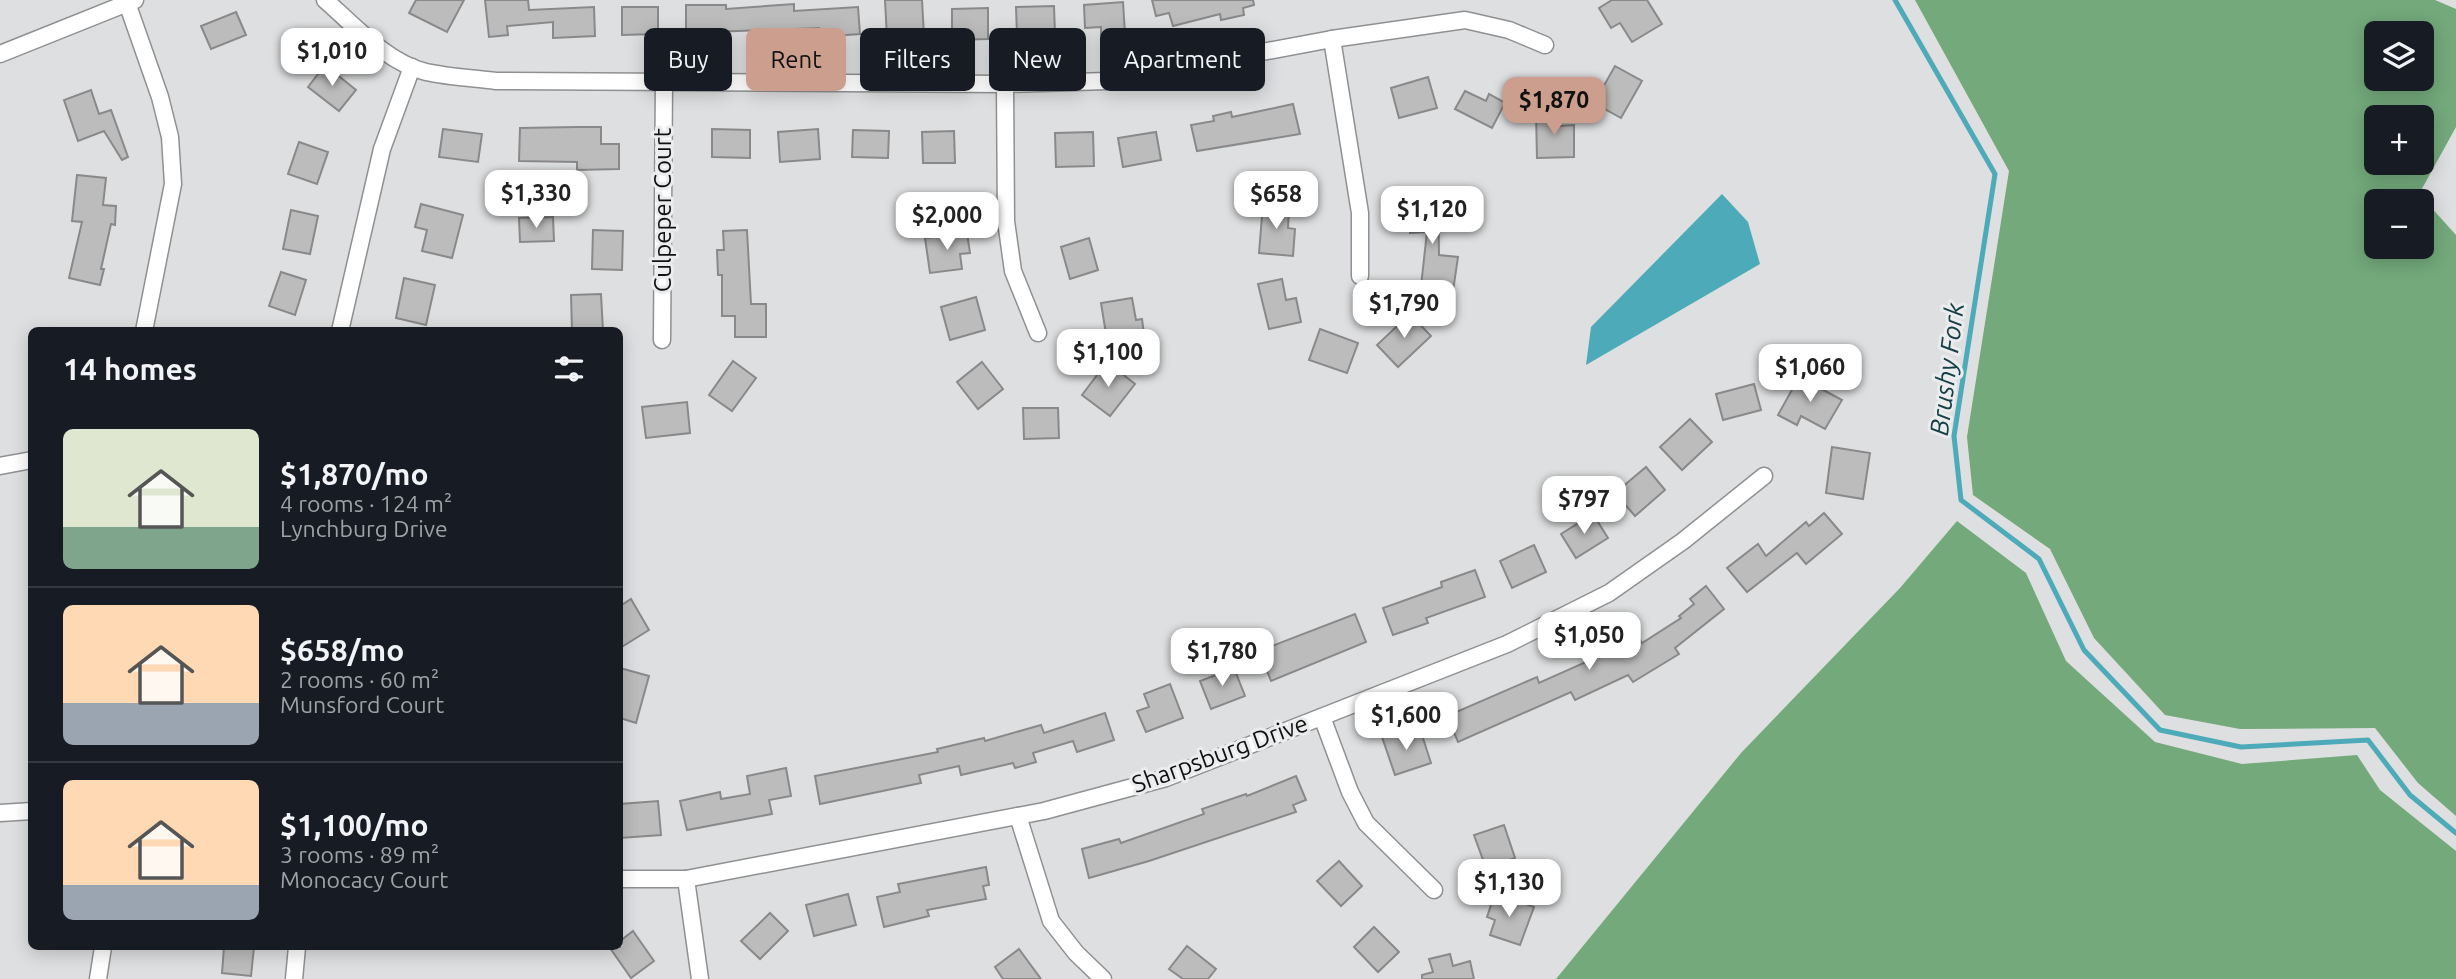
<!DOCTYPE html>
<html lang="en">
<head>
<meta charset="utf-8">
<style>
	body { margin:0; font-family:Ubuntu,sans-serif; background:#20242c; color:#f1f3f6; height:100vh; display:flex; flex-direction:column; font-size:26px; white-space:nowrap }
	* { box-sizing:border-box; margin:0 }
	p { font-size:23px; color:#9ea1a6 }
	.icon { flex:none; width:38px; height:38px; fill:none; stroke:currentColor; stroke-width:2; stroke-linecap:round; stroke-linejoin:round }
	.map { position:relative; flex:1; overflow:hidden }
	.drawer { position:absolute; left:28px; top:327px; width:595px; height:623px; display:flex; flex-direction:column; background:#171b24; border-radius:10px; box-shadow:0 4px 18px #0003 }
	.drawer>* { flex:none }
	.top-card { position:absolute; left:644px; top:28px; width:665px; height:63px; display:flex; gap:14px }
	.fabs { position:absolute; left:2364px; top:21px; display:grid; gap:14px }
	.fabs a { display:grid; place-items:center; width:70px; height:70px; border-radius:10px; background:#171b24; box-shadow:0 4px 18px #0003; font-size:35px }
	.price { position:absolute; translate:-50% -60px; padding:0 16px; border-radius:14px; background:#fff; color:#222; font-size:23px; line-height:46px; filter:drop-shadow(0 2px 4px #0008) }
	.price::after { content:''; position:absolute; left:50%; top:42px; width:21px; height:16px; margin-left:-10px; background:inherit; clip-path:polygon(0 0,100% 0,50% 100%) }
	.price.selected { background:#cb9e8e; color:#111 }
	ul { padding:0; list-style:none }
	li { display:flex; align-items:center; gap:21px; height:175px; padding:0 35px }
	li+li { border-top:2px solid #363941 }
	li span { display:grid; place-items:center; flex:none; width:196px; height:140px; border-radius:10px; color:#555 }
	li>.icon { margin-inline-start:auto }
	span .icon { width:84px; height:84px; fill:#fffc; stroke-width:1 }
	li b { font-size:30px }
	h2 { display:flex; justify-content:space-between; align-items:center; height:84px; padding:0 35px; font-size:30px }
	.pill { padding:0 24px; border-radius:10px; background:#171b24; box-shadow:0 4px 18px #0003; font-size:24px; line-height:63px }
	.pill.selected { background:#cb9e8e; color:#111 }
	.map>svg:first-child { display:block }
	.forest { fill:#73a97b; fill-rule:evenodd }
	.water { fill:#4daab8 }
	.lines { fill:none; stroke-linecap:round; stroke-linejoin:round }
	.stream { stroke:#4daab8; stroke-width:5 }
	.building { fill:#bdbcbd; stroke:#8a898a; stroke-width:2 }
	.street-casing { stroke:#8f9091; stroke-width:19 }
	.street { stroke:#fff; stroke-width:16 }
	.labels { text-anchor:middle; stroke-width:6; stroke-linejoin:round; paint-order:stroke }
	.street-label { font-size:24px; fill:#101111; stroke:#ebeced }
	.water-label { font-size:26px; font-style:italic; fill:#154046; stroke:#ebeced }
</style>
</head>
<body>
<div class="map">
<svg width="2456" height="979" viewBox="0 0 2456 979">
	<rect width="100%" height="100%" fill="#dedfe0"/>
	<g class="forest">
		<path d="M 1915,0 L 2435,0 L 2456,9 L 2456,127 L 2419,194 L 2456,235 L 2456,816 L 2418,783 L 2375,728 L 2240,729 L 2165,715 L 2094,638 L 2050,549 L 1973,495 L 1967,437 L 2009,171 ZM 2376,33 L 2422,33 L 2422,79 L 2376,79 ZM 2376,117 L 2422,117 L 2422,163 L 2376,163 ZM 2376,201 L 2422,201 L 2422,247 L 2376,247 Z"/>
		<polygon points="1957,521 2026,573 2066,661 2155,742 2242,764 2357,755 2380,790 2456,851 2456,979 1556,979 1741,753 1900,588"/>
	</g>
	<polygon class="water" points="1722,194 1748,222 1760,264 1586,365 1591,327"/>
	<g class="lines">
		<polyline class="stream" points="1895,0 1995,174 1954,436 1961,500 2039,559 2084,650 2160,730 2241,747 2368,740 2410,795 2456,833"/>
	</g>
	<g class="building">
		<polygon points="416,0 464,0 447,32 409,13"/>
		<polygon points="485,0 528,0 529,10 594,7 595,36 553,38 553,22 507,26 508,35 489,37"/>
		<polygon points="885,0 922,0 924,36 887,38"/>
		<polygon points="1152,0 1253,0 1254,5 1243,8 1244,15 1221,20 1220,14 1173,26 1169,13 1156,16"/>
		<polygon points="1612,0 1647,0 1662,24 1632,42 1620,23 1611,28 1599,8"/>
		<polygon points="1123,2 1125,34 1101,35 1101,27 1085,28 1084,5"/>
		<polygon points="794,4 794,11 858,7 860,34 819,37 819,28 686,33 686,5 726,5 726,9"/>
		<polygon points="1054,6 1055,34 1017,35 1016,7"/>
		<polygon points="622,7 658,7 658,34 622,35"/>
		<polygon points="988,8 988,39 952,40 952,9"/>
		<polygon points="236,12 246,35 211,49 201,26"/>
		<polygon points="325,65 356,90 339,111 308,87"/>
		<polygon points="1615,66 1642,81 1621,118 1594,103"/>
		<polygon points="1428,77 1437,108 1399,118 1391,88"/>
		<polygon points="91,90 99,114 111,110 128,157 122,160 104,131 78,141 64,100"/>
		<polygon points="1465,91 1486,101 1489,94 1505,103 1492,128 1455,109"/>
		<polygon points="1293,104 1300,134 1197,151 1191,125 1214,121 1213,116 1231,112 1232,117"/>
		<polygon points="1536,113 1559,113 1559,126 1574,125 1574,157 1537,158"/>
		<polygon points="577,127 601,127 601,144 619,144 619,169 577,170 577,162 519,161 520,128"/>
		<polygon points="443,129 482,134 478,162 439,157"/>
		<polygon points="712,129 750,130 750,158 712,157"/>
		<polygon points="818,129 820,159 780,162 778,132"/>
		<polygon points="853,130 889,131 888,158 852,157"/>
		<polygon points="954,131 955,163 923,163 922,132"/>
		<polygon points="1093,132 1094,166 1056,167 1055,133"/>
		<polygon points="1156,132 1161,160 1123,167 1118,138"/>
		<polygon points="299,142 328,152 317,184 288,174"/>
		<polygon points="77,175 106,178 103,205 116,206 115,225 111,224 101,269 104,269 100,285 69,278 82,222 72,221"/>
		<polygon points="1438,190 1439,255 1458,257 1452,298 1420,295 1427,232 1410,233 1410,191"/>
		<polygon points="421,204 463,215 452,258 422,251 427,230 415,227"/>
		<polygon points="1263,204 1289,206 1288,228 1295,229 1293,256 1259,253"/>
		<polygon points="291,210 318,216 310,254 283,249"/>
		<polygon points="553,217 554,241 520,242 519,218"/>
		<polygon points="593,230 623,231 622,270 592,269"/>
		<polygon points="747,230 751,304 766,304 766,337 735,337 735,316 722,316 722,275 718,275 717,250 724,250 723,231"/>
		<polygon points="967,233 970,253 960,254 962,269 930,273 925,238"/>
		<polygon points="1089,238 1098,270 1070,279 1061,247"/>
		<polygon points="281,272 306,280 295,315 269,306"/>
		<polygon points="404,278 435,285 426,325 396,318"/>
		<polygon points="1282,279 1286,300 1296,298 1301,322 1269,329 1258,284"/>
		<polygon points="601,294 603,331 572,331 571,295"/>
		<polygon points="976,297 985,330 950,340 941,307"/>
		<polygon points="1132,298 1136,320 1142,319 1144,334 1107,340 1101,303"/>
		<polygon points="1410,314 1431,336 1398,367 1377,345"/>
		<polygon points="1320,329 1358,343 1347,373 1309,360"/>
		<polygon points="733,361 756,378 732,411 709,395"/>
		<polygon points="982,362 1003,389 978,409 957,382"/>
		<polygon points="1107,362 1135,384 1110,416 1082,395"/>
		<polygon points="1799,377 1842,400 1825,429 1801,416 1797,425 1778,415"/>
		<polygon points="1754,384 1761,410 1723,420 1716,394"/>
		<polygon points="687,402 690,433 646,438 642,407"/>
		<polygon points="1023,408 1058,408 1059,438 1024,439"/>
		<polygon points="1690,419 1712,442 1682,470 1660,447"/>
		<polygon points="1832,447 1870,453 1863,499 1826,493"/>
		<polygon points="1646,467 1665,490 1635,516 1615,493"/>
		<polygon points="1824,513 1842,534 1806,564 1797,553 1747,592 1727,568 1758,544 1766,556 1806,522 1809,526"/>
		<polygon points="1593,514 1608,538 1576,558 1561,534"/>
		<polygon points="1534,545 1546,572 1512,588 1500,561"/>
		<polygon points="1475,570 1485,597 1426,618 1428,623 1393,635 1383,608 1442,587 1441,582"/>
		<polygon points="1706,586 1724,609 1675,648 1679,654 1633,682 1628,675 1575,700 1571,692 1458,742 1447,716 1537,677 1539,683 1613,650 1636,633 1642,643 1681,618 1679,616 1694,604 1690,599"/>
		<polygon points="631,599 649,630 620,648 620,606"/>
		<polygon points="1355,614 1366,642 1271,681 1259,651"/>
		<polygon points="620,668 649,676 636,723 620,718"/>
		<polygon points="1234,668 1245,696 1211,709 1200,681"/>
		<polygon points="1170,684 1183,718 1146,732 1137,711 1149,707 1144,694"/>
		<polygon points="1105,713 1114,740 1077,752 1073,741 1033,753 1036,762 1015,768 1013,763 961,775 959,766 919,775 921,783 820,804 815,776 938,752 937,749 984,738 985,741 1041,725 1044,733"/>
		<polygon points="1401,730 1403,735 1408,733 1410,739 1422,735 1431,763 1395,775 1382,737"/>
		<polygon points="786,768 791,796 769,800 772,814 687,830 680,801 720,792 721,799 750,794 747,776"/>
		<polygon points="1296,776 1306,800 1293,805 1296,812 1149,861 1089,878 1082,849 1119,839 1121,843 1204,814 1202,809 1246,794 1247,796"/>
		<polygon points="658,801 661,835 620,838 620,804"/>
		<polygon points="1504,825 1515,858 1486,868 1474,835"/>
		<polygon points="1339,861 1362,886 1341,906 1317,881"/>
		<polygon points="986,867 989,885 983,886 986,899 927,910 929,916 884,927 877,897 900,892 898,884"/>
		<polygon points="1495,893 1534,907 1520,945 1490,935 1495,920 1487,917"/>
		<polygon points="848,894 856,925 814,936 806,905"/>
		<polygon points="770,913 788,931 760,959 741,941"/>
		<polygon points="1374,927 1399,952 1378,972 1354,947"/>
		<polygon points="633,931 654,961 631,978 610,948 620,947 620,941"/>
		<polygon points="1187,946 1216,969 1208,979 1183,979 1169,969"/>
		<polygon points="224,947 254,947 251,976 222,973"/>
		<polygon points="1019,949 1041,979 1003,979 995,967"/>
		<polygon points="1450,954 1453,966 1470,961 1474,979 1422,979 1422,975 1433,972 1429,959"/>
	</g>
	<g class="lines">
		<g class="street-casing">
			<g id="street">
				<polyline points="126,0 160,97 170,137 173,184 144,331"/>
				<path d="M 325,0 C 354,25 387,63 426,72 C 449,77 473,78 496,81 L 1005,84 L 1107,81 L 1332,39 L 1465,20 L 1509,30 L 1545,45"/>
				<polyline points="1332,39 1360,213 1360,276"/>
				<polyline points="0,54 135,0"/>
				<polyline points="1005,84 1006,221 1013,271 1038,333"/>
				<polyline points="340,331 382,149 412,67"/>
				<polyline points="662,340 664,81"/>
				<polyline points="0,466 32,460"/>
				<polyline points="1322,717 1350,792 1366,823 1434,890"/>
				<polyline points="0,813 32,811"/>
				<polyline points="1018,816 1051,921 1076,953 1103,979"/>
				<polyline points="620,879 686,879 1044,811 1166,778 1507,644 1609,593 1683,541 1764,476"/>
				<polyline points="686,879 700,979"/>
				<polyline points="98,979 103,947"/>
				<polyline points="294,979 297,947"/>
			</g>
		</g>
		<use href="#street" class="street"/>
	</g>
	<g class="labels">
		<g class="street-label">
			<text transform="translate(663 210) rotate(-90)" y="8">Culpeper Court</text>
			<text transform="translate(1220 754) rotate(-20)" y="8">Sharpsburg Drive</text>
		</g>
		<g class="water-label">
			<text transform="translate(1947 369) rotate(-83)" y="9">Brushy Fork</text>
		</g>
	</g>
</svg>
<div class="fabs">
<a><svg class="icon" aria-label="layers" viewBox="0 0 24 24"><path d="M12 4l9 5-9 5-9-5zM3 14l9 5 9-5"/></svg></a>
<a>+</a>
<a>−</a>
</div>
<b class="price" style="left:332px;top:88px">$1,010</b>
<b class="price selected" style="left:1554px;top:137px">$1,870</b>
<b class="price" style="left:536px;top:230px">$1,330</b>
<b class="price" style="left:1276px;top:231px">$658</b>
<b class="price" style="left:1432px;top:246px">$1,120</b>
<b class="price" style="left:947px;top:252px">$2,000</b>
<b class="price" style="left:1404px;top:340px">$1,790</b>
<b class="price" style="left:1108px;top:389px">$1,100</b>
<b class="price" style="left:1810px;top:404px">$1,060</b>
<b class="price" style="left:1584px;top:536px">$797</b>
<b class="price" style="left:1589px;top:672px">$1,050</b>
<b class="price" style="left:1222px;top:688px">$1,780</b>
<b class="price" style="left:1406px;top:752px">$1,600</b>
<b class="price" style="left:1509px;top:919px">$1,130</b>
<div class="top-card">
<a class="pill">Buy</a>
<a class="pill selected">Rent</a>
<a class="pill">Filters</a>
<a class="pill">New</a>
<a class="pill">Apartment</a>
</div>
<section class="drawer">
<h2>14 homes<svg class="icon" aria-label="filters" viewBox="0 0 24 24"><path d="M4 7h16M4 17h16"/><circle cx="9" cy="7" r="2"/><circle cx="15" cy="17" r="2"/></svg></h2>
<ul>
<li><span style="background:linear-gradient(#dfe7d0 70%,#7fa58c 0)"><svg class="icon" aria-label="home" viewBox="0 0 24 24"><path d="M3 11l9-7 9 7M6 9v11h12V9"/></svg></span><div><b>$1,870/mo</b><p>4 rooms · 124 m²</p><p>Lynchburg Drive</p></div></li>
<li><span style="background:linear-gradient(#ffd9b3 70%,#9aa5b1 0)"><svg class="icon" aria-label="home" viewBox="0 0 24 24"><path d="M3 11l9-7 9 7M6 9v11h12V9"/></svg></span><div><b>$658/mo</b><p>2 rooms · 60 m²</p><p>Munsford Court</p></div></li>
<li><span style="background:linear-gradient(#ffd9b3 75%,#9aa5b1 0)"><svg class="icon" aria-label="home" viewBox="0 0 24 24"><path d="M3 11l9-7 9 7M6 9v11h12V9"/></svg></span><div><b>$1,100/mo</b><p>3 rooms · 89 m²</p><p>Monocacy Court</p></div></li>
</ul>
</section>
</div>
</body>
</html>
